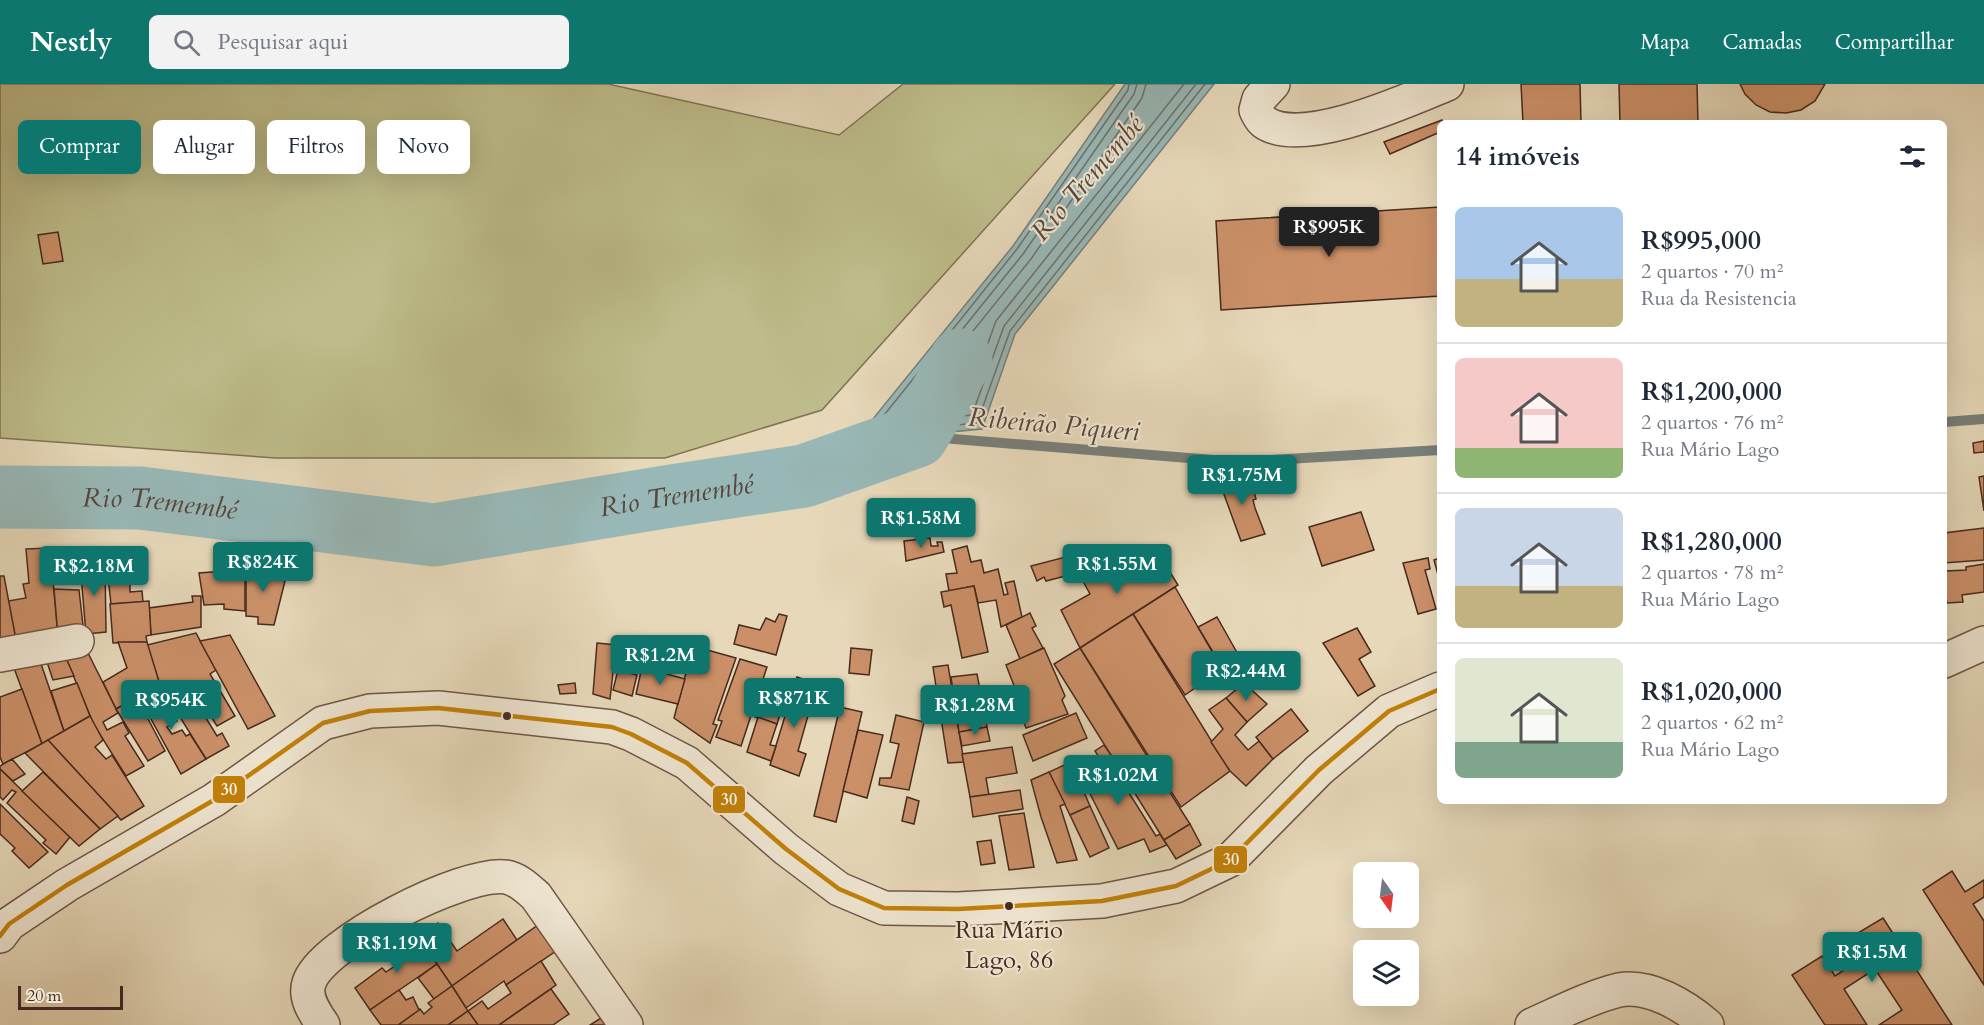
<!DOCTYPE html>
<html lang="pt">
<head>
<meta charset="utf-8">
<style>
	body { margin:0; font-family:Cardo,serif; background:#f2f2f3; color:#1f2937; height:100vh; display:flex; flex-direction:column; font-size:22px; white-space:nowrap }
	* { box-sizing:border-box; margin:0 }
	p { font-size:20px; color:#747a83 }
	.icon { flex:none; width:33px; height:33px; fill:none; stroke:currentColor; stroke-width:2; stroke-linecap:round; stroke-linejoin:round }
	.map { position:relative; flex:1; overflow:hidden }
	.panel { position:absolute; left:1437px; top:36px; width:510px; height:684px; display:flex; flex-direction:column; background:#fff; border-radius:9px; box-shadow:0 6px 24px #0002 }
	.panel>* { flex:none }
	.top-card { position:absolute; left:18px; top:36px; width:570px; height:54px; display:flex; gap:12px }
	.needle { width:39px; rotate:166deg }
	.fabs { position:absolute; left:1353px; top:778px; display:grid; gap:12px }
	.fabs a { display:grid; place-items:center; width:66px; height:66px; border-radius:9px; background:#fff; box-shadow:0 6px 24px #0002; font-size:30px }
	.scale { position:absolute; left:18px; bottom:15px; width:105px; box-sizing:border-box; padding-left:6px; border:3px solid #472a1f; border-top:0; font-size:16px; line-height:21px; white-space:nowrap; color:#472a1f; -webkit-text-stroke:4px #efe6d2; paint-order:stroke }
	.price { position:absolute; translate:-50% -51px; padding:0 14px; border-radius:6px; background:#0f766e; color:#fff; font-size:20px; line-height:39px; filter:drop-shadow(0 2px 3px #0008) }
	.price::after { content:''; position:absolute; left:50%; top:36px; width:18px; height:14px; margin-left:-9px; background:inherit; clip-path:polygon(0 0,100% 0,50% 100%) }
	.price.selected { background:#222; color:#fff }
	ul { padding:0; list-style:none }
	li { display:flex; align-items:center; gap:18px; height:150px; padding:0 18px }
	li+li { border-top:2px solid #e0e1e3 }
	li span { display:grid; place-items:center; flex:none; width:168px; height:120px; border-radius:9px; color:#555 }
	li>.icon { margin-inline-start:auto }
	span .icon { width:72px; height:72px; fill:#fffc; stroke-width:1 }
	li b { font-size:26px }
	h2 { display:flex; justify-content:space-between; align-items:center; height:72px; padding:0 18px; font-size:26px }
	.pill { padding:0 21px; border-radius:9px; background:#fff; box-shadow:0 6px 24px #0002; font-size:21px; line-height:54px }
	.pill.selected { background:#0f766e; color:#fff }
	header { display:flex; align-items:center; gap:36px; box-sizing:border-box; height:84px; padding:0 30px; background:#0f766e; color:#fff }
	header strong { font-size:28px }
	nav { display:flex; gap:33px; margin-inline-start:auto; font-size:21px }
	.search { width:420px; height:54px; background:#f2f2f3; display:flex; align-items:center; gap:15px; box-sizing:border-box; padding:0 21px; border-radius:9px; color:#747a83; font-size:22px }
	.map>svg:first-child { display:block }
	.green { fill:#bdbc8a; stroke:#827354; stroke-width:1.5 }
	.water { fill:#98b8b7; stroke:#787f7a; stroke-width:1.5 }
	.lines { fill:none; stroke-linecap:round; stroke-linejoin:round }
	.shore { stroke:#70716b; stroke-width:1.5 }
	.stream { stroke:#787f7a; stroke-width:10 }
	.river { stroke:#98b8b7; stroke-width:63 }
	.building { fill:#cb9068; stroke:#472a1f; stroke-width:1.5 }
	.minor-casing { stroke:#6f5646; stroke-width:36 }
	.tertiary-casing { stroke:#6f5646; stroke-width:36 }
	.minor { stroke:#efe6d2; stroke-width:33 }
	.tertiary { stroke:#efe6d2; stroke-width:33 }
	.bus-1-casing { stroke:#efe6d2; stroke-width:9 }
	.bus-1 { stroke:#c28109; stroke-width:4.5 }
	.bus-dot { fill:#472a1f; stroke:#efe6d2; stroke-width:2 }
	.labels { text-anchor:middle; stroke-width:4.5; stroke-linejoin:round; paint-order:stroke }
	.bus-label { font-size:24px; fill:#472a1f; stroke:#efe6d2 }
	.water-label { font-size:27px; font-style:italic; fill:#57463d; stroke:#efe6d2 }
	.line-badge { stroke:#efe6d2; stroke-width:2 }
	.badge-label { font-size:16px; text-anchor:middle; font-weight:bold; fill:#fff }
</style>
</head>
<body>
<header>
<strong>Nestly</strong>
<div class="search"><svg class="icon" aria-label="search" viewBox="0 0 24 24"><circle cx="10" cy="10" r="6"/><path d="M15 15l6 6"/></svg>Pesquisar aqui</div>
<nav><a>Mapa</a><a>Camadas</a><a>Compartilhar</a></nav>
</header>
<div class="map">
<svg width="1984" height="941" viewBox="0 0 1984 941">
	<rect width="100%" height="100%" fill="#e6d8b9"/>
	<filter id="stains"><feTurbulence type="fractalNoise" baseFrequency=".00333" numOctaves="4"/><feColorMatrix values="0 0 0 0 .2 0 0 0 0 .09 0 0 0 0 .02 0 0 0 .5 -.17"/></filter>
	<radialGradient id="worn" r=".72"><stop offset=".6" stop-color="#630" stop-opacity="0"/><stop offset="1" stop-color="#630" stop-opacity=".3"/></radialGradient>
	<polygon class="green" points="0,0 608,0 839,51 903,0 1115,0 822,326 665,374 276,374 0,354"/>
	<polygon class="water" points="1125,0 1214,0 1015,250 982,345 855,357 1013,162"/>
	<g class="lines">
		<g class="shore">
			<polyline points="1129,0 1128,6 1017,165 873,345 874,349 977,339 1010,247 1205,0"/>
			<polyline points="1137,0 1134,10 1023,170 890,335 891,340 972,331 1004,242 1196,0"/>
			<polyline points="1146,0 1142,14 1031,175 911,324 911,329 965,323 996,237 1184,0"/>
		</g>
		<g class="stream">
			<polyline points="1944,338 1984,335"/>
			<polyline points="917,352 1238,378 1440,366"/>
		</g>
		<path class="river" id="s1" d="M 0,413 L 140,414 L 434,451 L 671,412 L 804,392 L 917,352 L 961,276"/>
	</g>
	<g class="building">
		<polygon points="1521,0 1580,0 1581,39 1523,39"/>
		<polygon points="1619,0 1697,0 1698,39 1620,39"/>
		<polygon points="1740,0 1825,0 1815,17 1801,26 1786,29 1770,28 1756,21 1745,10"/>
		<polygon points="1442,36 1443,39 1440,39 1440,48 1390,70 1384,58"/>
		<polygon points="1440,123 1440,212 1221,226 1216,137"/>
		<polygon points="58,148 63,177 43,180 38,151"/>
		<polygon points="1984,357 1984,368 1974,369 1973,359"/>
		<polygon points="1984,392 1984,427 1979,393"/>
		<polygon points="1250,393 1256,415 1253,416 1255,424 1265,450 1241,457 1218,394"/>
		<polygon points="1361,428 1374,466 1322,482 1309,443"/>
		<polygon points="1984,444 1984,476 1944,479 1944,449"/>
		<polygon points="930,454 931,462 938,462 937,458 942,458 944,468 906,477 904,457"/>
		<polygon points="967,462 971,478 981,476 984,489 998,485 1004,511 1008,510 1005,499 1014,497 1022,533 1001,543 996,516 978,519 974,502 949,507 946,490 957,489 952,466"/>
		<polygon points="50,464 58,552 17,561 8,517 26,514 23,500 29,499 26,465"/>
		<polygon points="1122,464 1126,476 1046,497 1044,493 1037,497 1031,482 1077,470 1080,474"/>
		<polygon points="1156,466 1178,501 1080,564 1061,526 1090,510 1079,490"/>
		<polygon points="1428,474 1430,485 1425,486 1436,525 1418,530 1403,479"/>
		<polygon points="1440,474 1440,498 1434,476"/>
		<polygon points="80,479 105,480 106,548 86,550"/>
		<polygon points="246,479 272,480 271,493 285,497 274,541 258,540 258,533 246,532"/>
		<polygon points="1984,480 1984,508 1962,511 1963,518 1947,519 1944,505 1946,487 1966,486 1966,483"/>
		<polygon points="226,483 245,484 245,527 224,525 224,520 204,521 199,489 226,487"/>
		<polygon points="0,492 4,492 17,561 0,565"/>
		<polygon points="108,493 130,494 130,508 142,507 143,518 111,520"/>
		<polygon points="974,502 988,568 962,574 951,521 944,523 941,508"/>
		<polygon points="1175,503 1222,585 1185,611 1133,530"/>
		<polygon points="54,505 79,506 84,550 58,552"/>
		<polygon points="192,512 201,512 201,543 151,551 149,524 193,518"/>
		<polygon points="149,517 151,551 146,552 147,558 113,559 110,520"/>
		<polygon points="1030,529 1036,542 1032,544 1043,564 1020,575 1006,541"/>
		<polygon points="779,530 787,532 776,571 734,560 739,541 760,546 766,534 775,538"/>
		<polygon points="1133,530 1230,687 1181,723 1080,564"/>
		<polygon points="1217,533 1240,574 1223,585 1198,543"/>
		<polygon points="1357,544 1371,568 1359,575 1375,602 1358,612 1323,559"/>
		<polygon points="196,549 216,586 210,590 235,632 217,642 189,598 185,600 217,652 222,649 229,662 206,675 160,601 147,561"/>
		<polygon points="230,551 275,632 248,645 200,557"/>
		<polygon points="118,558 147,558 160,601 116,625 103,598 127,584"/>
		<polygon points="597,559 616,561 610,615 593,610"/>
		<polygon points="693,562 736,574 713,640 717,641 710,659 674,634"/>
		<polygon points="851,564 872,566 869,591 849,589"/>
		<polygon points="1044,564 1065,612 1062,616 1068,630 1026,644 1017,619 1020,617 1006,581"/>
		<polygon points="1080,564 1155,685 1129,700 1054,580"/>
		<polygon points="87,567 118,629 103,638 107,646 123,638 129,649 125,652 144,682 126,692 94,641 65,572"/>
		<polygon points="65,572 74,592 53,596 46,575"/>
		<polygon points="740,575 767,583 741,662 716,653 722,637 718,636"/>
		<polygon points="40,577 64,647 42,660 14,584"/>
		<polygon points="948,581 964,678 948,679 933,583"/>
		<polygon points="642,583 685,595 678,620 636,610"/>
		<polygon points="618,586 637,591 632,612 613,606"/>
		<polygon points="977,590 987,643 959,648 951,593"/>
		<polygon points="797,593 817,600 798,667 806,670 799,692 770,681"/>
		<polygon points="765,598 788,605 777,640 755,633"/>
		<polygon points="77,599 90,632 64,647 51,607"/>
		<polygon points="575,599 576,609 560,610 558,601"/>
		<polygon points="1244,599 1267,620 1247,638 1226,614"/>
		<polygon points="160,601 173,623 170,626 177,637 167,643 172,650 182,646 186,652 190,650 206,675 181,690 139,613"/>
		<polygon points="22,605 42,660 3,680 0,673 0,613"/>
		<polygon points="139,613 150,632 147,633 165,667 148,677 116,625"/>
		<polygon points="1226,614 1247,638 1235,651 1248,666 1259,657 1273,675 1246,702 1230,687 1211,658 1223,645 1209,626"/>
		<polygon points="840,623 862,628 836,738 814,732"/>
		<polygon points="1291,625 1308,647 1273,675 1256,653"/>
		<polygon points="1076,629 1087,654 1033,677 1023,651"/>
		<polygon points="896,631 924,638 909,706 879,701 880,694 891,694 899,660 890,658"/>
		<polygon points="90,632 103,656 95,663 106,675 112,671 144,722 121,736 48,656"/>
		<polygon points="758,633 777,640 770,661 776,662 771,677 747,668"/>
		<polygon points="987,643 990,657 962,662 959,648"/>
		<polygon points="858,646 883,651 867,714 843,707"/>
		<polygon points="48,656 118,732 100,745 25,669"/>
		<polygon points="1104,661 1113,674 1102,678 1095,667"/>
		<polygon points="1012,663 1017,689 986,694 989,711 970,713 962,670"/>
		<polygon points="1113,674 1123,691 1119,693 1156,752 1160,750 1167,761 1150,768 1144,755 1118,765 1078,686"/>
		<polygon points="12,675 25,690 13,697 0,685 0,682"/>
		<polygon points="1071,678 1090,722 1070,731 1049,688"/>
		<polygon points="0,685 70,753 56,770 43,759 46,756 7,719 16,708 12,706 3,716 0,713"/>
		<polygon points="1155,685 1190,740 1164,756 1129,700"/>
		<polygon points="43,688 100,745 79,762 22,707"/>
		<polygon points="1049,688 1065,720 1060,722 1077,776 1057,779 1041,733 1031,696"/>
		<polygon points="1020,706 1023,725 973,733 970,713"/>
		<polygon points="907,713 919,717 914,740 902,737"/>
		<polygon points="0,720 48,768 29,784 12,767 15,764 0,750"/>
		<polygon points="1090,722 1109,764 1090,773 1070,731"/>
		<polygon points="1024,729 1034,783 1009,786 999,732"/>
		<polygon points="1190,740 1201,761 1176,775 1164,756"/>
		<polygon points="991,756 995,779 981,781 977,758"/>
		<polygon points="1952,787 1965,808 1984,796 1984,813 1973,820 1984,837 1984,901 1923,806"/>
		<polygon points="1883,834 1952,941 1879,941 1902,926 1875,885 1844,905 1867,941 1825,941 1792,891 1822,872 1835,892 1866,872 1853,852"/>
		<polygon points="503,835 517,856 452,902 417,851 438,839 457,867"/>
		<polygon points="538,841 556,867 506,901 504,897 466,924 452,902"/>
		<polygon points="417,851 437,880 370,926 355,904 382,884 386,888 405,875 397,862"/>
		<polygon points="541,877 556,901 499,941 478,941 468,927 482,917 488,925 511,909 506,901"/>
		<polygon points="437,880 452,902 434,915 418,894"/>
		<polygon points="452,902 468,927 448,941 398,941 420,925 424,930 432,923 428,919"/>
		<polygon points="551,905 569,930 553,941 499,941"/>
		<polygon points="399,906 406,916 413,913 419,926 398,941 381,941 370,926"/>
		<polygon points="468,927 478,941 448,941"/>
		<polygon points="601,934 606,941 590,941"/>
	</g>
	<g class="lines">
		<g class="minor-casing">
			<g id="minor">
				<path d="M 1273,0 L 1259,15 L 1256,26 C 1258,30 1260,35 1264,38 C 1301,65 1408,16 1447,0"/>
				<polyline points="0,571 77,557"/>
				<path d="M 323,941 C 315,929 304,914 309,899 C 321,859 464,787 506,793 C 518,795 527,804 536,812 L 626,941"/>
				<path d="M 1532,941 C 1559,929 1590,913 1619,906 C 1649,900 1685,922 1707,941"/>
			</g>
		</g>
		<g class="tertiary-casing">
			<g id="tertiary">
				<polyline points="1944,577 1984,559"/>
				<polyline points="0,852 9,840 67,801 214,716 323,639 370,627 438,624 612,643 631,650 687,679 786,765 839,805 884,824 958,825 1102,817 1176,802 1230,776 1319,686 1389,627 1440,605"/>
			</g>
		</g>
		<use href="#minor" class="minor"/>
		<use href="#tertiary" class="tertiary"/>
		<g class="bus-1-casing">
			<polyline id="bus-1" points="0,852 9,840 67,801 214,716 323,639 370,627 438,624 612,643 631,650 687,679 786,765 839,805 884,824 958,825 1102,817 1176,802 1230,776 1319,686 1389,627 1440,605"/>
		</g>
		<use href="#bus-1" class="bus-1"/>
	</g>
	<g class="bus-dot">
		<circle cx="507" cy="632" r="5"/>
		<circle cx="1009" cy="822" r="5"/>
	</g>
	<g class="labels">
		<g class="bus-label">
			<text x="1009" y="854">Rua Mário<tspan x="1009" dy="30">Lago, 86</tspan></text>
		</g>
		<g class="water-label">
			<text transform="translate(1087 94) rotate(-49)" y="9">Rio Tremembé</text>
			<text transform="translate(1054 340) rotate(5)" y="9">Ribeirão Piqueri</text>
			<text dy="9" stroke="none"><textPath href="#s1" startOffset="682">Rio Tremembé</textPath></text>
			<text dy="9" stroke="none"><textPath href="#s1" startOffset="160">Rio Tremembé</textPath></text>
		</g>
	</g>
	<g class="line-badge">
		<rect x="212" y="691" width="34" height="29" rx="6" fill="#c28109"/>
		<rect x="712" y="701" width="34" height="29" rx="6" fill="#c28109"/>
		<rect x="1213" y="761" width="35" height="29" rx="6" fill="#c28109"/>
	</g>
	<g class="badge-label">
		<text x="229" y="711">30</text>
		<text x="729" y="721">30</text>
		<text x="1231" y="781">30</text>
	</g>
	<rect width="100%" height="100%" filter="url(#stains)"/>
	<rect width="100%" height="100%" fill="url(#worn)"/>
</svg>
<div class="fabs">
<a><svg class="needle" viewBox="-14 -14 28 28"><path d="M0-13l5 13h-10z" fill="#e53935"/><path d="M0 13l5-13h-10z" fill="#747a83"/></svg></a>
<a><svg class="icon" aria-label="layers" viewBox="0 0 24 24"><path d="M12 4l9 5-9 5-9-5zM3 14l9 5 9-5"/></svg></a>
</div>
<div class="scale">20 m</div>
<b class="price selected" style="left:1329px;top:174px">R$995K</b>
<b class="price" style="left:1242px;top:422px">R$1.75M</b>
<b class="price" style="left:921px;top:465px">R$1.58M</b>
<b class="price" style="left:263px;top:509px">R$824K</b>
<b class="price" style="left:1117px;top:511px">R$1.55M</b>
<b class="price" style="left:94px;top:513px">R$2.18M</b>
<b class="price" style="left:660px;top:602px">R$1.2M</b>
<b class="price" style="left:1246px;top:618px">R$2.44M</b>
<b class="price" style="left:794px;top:645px">R$871K</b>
<b class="price" style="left:171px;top:647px">R$954K</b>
<b class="price" style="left:975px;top:652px">R$1.28M</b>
<b class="price" style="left:1118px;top:722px">R$1.02M</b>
<b class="price" style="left:397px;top:890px">R$1.19M</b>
<b class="price" style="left:1872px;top:899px">R$1.5M</b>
<div class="top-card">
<a class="pill selected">Comprar</a>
<a class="pill">Alugar</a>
<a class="pill">Filtros</a>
<a class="pill">Novo</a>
</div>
<section class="panel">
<h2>14 imóveis<svg class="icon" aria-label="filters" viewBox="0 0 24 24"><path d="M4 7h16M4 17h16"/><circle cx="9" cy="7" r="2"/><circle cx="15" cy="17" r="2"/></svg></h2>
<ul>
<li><span style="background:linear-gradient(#a9c7e8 60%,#c2b280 0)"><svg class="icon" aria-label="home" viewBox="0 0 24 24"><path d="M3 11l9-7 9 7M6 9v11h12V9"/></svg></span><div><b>R$995,000</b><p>2 quartos · 70 m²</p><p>Rua da Resistencia</p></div></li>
<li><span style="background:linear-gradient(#f6c9c9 75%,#8fb573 0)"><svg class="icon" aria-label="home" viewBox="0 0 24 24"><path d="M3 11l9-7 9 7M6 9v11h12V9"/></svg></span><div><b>R$1,200,000</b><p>2 quartos · 76 m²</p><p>Rua Mário Lago</p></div></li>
<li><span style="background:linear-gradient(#c9d6e8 65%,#c2b280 0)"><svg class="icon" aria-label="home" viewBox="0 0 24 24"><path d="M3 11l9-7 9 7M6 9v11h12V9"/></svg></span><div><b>R$1,280,000</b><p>2 quartos · 78 m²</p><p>Rua Mário Lago</p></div></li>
<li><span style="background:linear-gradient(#dfe7d0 70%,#7fa58c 0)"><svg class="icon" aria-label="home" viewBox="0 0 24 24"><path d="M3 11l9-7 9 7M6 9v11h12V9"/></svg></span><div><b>R$1,020,000</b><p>2 quartos · 62 m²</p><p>Rua Mário Lago</p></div></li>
</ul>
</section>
</div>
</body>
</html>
